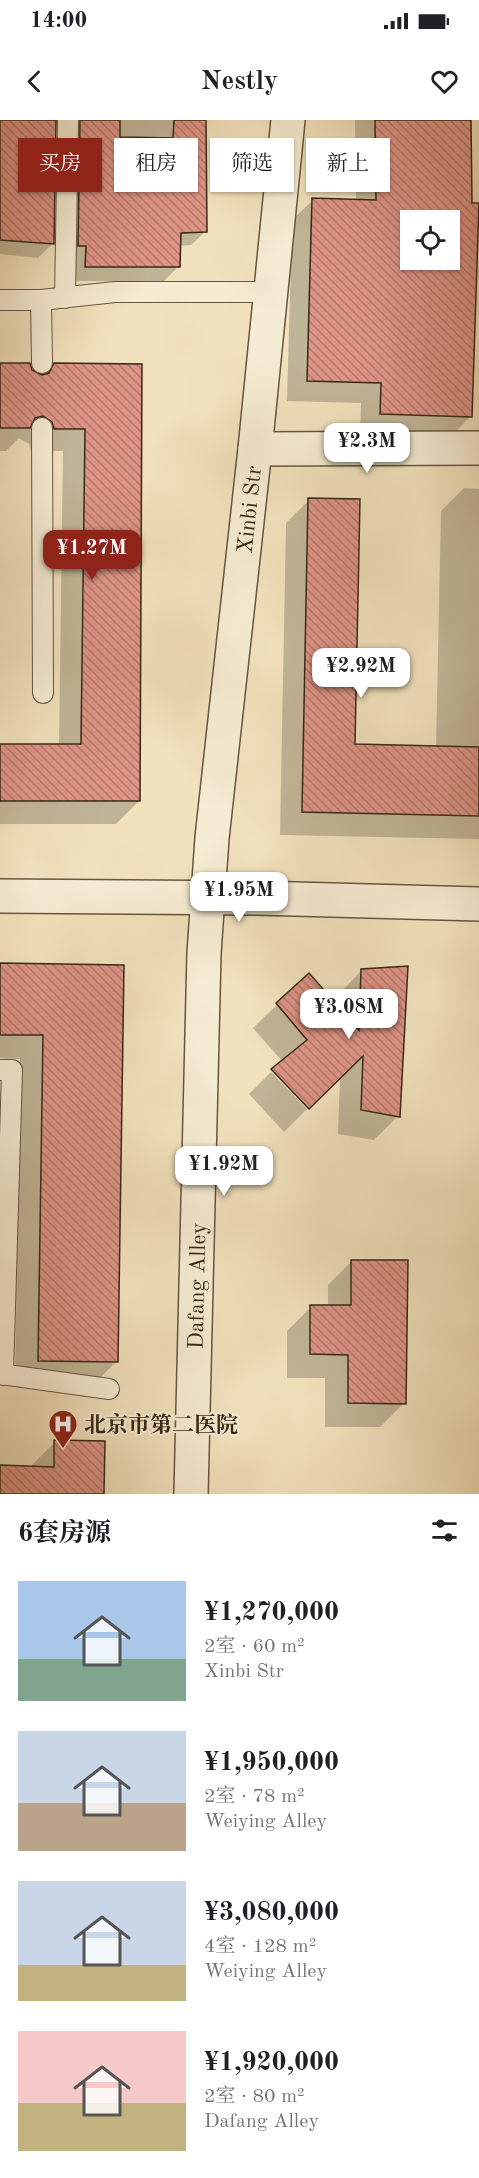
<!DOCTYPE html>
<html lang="zh">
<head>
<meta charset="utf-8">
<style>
	body { margin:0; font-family:"Old Standard TT","Noto Serif SC",serif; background:#f2f2f2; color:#202124; height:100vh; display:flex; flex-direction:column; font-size:22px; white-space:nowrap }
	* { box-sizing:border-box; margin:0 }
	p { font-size:20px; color:#757577 }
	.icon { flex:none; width:33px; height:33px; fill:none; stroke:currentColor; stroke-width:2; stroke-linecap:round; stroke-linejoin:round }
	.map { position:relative; height:1374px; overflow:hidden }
	.sheet { display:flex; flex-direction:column; background:#fff; flex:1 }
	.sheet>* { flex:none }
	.guide { position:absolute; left:18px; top:18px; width:444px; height:54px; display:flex; gap:12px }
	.fabs { position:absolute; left:400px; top:90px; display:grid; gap:12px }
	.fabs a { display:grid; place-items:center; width:60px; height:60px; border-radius:0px; background:#fff; box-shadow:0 2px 4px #0004; font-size:30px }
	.price { position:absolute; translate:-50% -51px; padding:0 14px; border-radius:12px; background:#fff; color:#222; font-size:20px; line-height:39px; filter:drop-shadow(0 2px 3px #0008) }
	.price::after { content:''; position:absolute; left:50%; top:36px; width:18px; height:14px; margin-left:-9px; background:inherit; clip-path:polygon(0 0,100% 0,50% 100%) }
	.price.current { background:#8f2418; color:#fff }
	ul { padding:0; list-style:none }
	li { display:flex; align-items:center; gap:18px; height:150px; padding:0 18px }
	li span { display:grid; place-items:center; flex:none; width:168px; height:120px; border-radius:0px; color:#555 }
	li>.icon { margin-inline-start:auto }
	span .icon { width:72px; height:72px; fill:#fffc; stroke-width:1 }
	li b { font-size:26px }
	h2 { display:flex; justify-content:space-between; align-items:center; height:72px; padding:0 18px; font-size:26px }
	.tag { padding:0 21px; border-radius:0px; background:#fff; box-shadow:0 2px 4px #0004; font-size:21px; line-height:54px }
	.tag.current { background:#8f2418; color:#fff }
	.status { display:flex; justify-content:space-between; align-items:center; height:42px; padding:0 30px; background:#fff; direction:ltr }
	.status svg { height:16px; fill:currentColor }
	header { display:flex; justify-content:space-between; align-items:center; height:78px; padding:0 18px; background:#fff; font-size:27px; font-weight:700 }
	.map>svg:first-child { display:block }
	.shadow { fill:#0003; fill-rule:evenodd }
	.building { fill:url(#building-back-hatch); stroke:#362815; stroke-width:1.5; fill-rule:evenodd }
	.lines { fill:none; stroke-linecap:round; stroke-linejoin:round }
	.lane-casing { stroke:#65563f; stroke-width:22 }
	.street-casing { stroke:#65563f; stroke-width:36 }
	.lane { stroke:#f6ecd3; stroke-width:20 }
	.street { stroke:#f6ecd3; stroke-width:33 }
	.labels { text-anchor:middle; stroke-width:4.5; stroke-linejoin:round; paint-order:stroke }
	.street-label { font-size:22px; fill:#362815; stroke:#f6ecd3 }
	.poi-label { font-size:22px; font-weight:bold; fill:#362815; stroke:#f6ecd3; text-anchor:start }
</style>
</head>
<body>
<div class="status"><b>14:00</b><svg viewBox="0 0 49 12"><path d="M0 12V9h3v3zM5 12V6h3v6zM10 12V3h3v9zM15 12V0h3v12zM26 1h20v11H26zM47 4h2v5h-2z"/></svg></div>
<header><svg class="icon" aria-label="back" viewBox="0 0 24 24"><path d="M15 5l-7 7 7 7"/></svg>Nestly<svg class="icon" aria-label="heart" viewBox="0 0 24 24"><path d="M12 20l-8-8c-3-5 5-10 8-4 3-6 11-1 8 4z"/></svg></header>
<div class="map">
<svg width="479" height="1374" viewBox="0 0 479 1374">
	<defs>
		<pattern id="building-back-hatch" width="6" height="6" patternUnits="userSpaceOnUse" patternTransform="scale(1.5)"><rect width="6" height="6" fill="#dd9385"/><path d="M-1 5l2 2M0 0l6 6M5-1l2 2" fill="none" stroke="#b4786c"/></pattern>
	</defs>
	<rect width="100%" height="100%" fill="#f1e1bc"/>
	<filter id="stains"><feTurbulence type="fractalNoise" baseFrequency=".00333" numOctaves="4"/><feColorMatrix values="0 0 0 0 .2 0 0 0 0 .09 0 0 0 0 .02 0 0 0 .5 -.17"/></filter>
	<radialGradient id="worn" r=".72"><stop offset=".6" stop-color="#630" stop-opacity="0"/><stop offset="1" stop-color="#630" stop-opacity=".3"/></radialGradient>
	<g class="shadow">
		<polygon points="0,0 204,0 206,111 191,125 179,126 178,147 164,161 71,161 64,8 54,2 52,124 38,138 0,134"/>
		<path d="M 355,0 L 470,0 L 471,296 L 450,317 L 360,314 L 361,283 L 287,281 L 292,100 L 313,80 L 356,81 ZM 411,100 L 450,100 L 450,140 L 411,140 Z"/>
		<polygon points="0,244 31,251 43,256 55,245 141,245 139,681 116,704 0,704 0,625 59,626 63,331 31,331 29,324 19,318 6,331 0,331"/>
		<polygon points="464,368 479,369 479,719 280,715 286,403 309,380 354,626 436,628 441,391"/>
		<polygon points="0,844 123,846 116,1242 93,1265 15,1264 20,939 0,938"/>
		<polygon points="361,851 398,996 374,1020 338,1014 340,957 283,942 253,908 308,855 337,888 338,875"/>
		<polygon points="271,952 307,989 284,1012 249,974"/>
		<polygon points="352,1141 404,1283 380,1307 325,1307 325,1258 287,1258 287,1211 311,1187 328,1187 328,1165"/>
		<polygon points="55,1322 103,1374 0,1374 0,1347 31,1348 31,1346"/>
	</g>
	<g class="building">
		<polygon points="0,0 56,0 54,124 0,120"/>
		<polygon points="80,0 120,0 120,17 173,18 174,0 206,0 207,112 181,113 180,147 85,147 86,126 78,126"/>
		<path d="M 375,0 L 471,0 L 472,83 L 479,83 L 472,297 L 380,294 L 381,263 L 307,261 L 312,78 L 376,80 ZM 411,100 L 450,100 L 450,140 L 411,140 Z"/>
		<polygon points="0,243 30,243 32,250 42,255 49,253 54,243 142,244 140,681 0,681 0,624 81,624 85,309 54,309 52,302 43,296 35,298 30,308 0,308"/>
		<polygon points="308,378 360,379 355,624 479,627 479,696 302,692"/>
		<polygon points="0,843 124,845 118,1242 38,1241 43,915 0,915"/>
		<polygon points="408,846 400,997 361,990 363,936 309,989 271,949 307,920 276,883 309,853 359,910 361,849"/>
		<polygon points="351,1140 408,1140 406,1284 348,1283 348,1235 310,1234 310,1185 351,1185"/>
		<polygon points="54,1320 105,1321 104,1374 0,1374 0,1345 54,1347"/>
	</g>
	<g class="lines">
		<g class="lane-casing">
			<g id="lane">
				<polyline points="65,178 68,0"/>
				<polyline points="0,180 41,180 115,172 271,172"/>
				<polyline points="41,180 42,243"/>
				<polyline points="42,308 43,573"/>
				<polyline points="0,950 12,950 3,1255"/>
				<polyline points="0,1254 109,1269"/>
			</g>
		</g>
		<g class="street-casing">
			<g id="street">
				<polyline points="255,329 479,328"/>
				<polyline points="0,776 258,778 479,784"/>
				<path id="s1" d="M 191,1374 L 204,833 L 212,718 L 255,329 L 288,0"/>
			</g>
		</g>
		<use href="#lane" class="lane"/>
		<use href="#street" class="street"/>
	</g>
	<defs>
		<g id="hospital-pin" transform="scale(1.5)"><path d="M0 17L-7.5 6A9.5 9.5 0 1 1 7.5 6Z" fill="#8f2418" stroke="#f6ecd3"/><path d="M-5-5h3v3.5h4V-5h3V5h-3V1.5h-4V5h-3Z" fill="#fff"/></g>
	</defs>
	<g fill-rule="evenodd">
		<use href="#hospital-pin" x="63" y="1304"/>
	</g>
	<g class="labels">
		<g class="street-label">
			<text dy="8" stroke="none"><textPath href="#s1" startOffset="987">Xinbi Str</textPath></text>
			<text dy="8" stroke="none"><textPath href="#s1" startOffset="208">Dafang Alley</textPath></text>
		</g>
		<g class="poi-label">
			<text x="84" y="1312">北京市第二医院</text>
		</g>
	</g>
	<rect width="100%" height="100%" filter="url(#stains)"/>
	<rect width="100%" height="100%" fill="url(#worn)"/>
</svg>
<div class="fabs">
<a><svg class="icon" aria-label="locate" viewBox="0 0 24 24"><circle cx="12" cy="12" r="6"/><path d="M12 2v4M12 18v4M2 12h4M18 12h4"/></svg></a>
</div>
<b class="price" style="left:367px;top:354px">¥2.3M</b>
<b class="price current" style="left:92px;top:461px">¥1.27M</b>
<b class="price" style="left:361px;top:579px">¥2.92M</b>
<b class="price" style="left:239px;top:803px">¥1.95M</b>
<b class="price" style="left:349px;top:920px">¥3.08M</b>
<b class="price" style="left:224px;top:1077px">¥1.92M</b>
<div class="guide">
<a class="tag current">买房</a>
<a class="tag">租房</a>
<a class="tag">筛选</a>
<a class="tag">新上</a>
</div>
</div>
<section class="sheet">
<h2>6套房源<svg class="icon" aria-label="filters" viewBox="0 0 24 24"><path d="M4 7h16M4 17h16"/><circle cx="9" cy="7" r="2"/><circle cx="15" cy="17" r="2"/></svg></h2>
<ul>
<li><span style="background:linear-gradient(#a9c7e8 65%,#7fa58c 0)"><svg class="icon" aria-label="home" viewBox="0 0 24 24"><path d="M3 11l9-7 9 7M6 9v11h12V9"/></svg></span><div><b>¥1,270,000</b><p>2室 · 60 m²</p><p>Xinbi Str</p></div></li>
<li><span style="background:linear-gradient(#c9d6e8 60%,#b9a48a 0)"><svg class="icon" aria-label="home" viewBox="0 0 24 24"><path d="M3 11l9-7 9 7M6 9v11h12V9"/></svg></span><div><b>¥1,950,000</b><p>2室 · 78 m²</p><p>Weiying Alley</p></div></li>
<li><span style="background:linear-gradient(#c9d6e8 70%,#c2b280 0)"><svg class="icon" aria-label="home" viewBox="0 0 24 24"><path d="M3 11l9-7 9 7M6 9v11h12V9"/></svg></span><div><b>¥3,080,000</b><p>4室 · 128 m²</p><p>Weiying Alley</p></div></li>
<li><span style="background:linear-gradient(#f6c9c9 60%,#c2b280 0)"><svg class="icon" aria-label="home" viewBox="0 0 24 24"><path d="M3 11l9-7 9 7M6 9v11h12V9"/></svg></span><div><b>¥1,920,000</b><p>2室 · 80 m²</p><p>Dafang Alley</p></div></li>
</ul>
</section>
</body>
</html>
